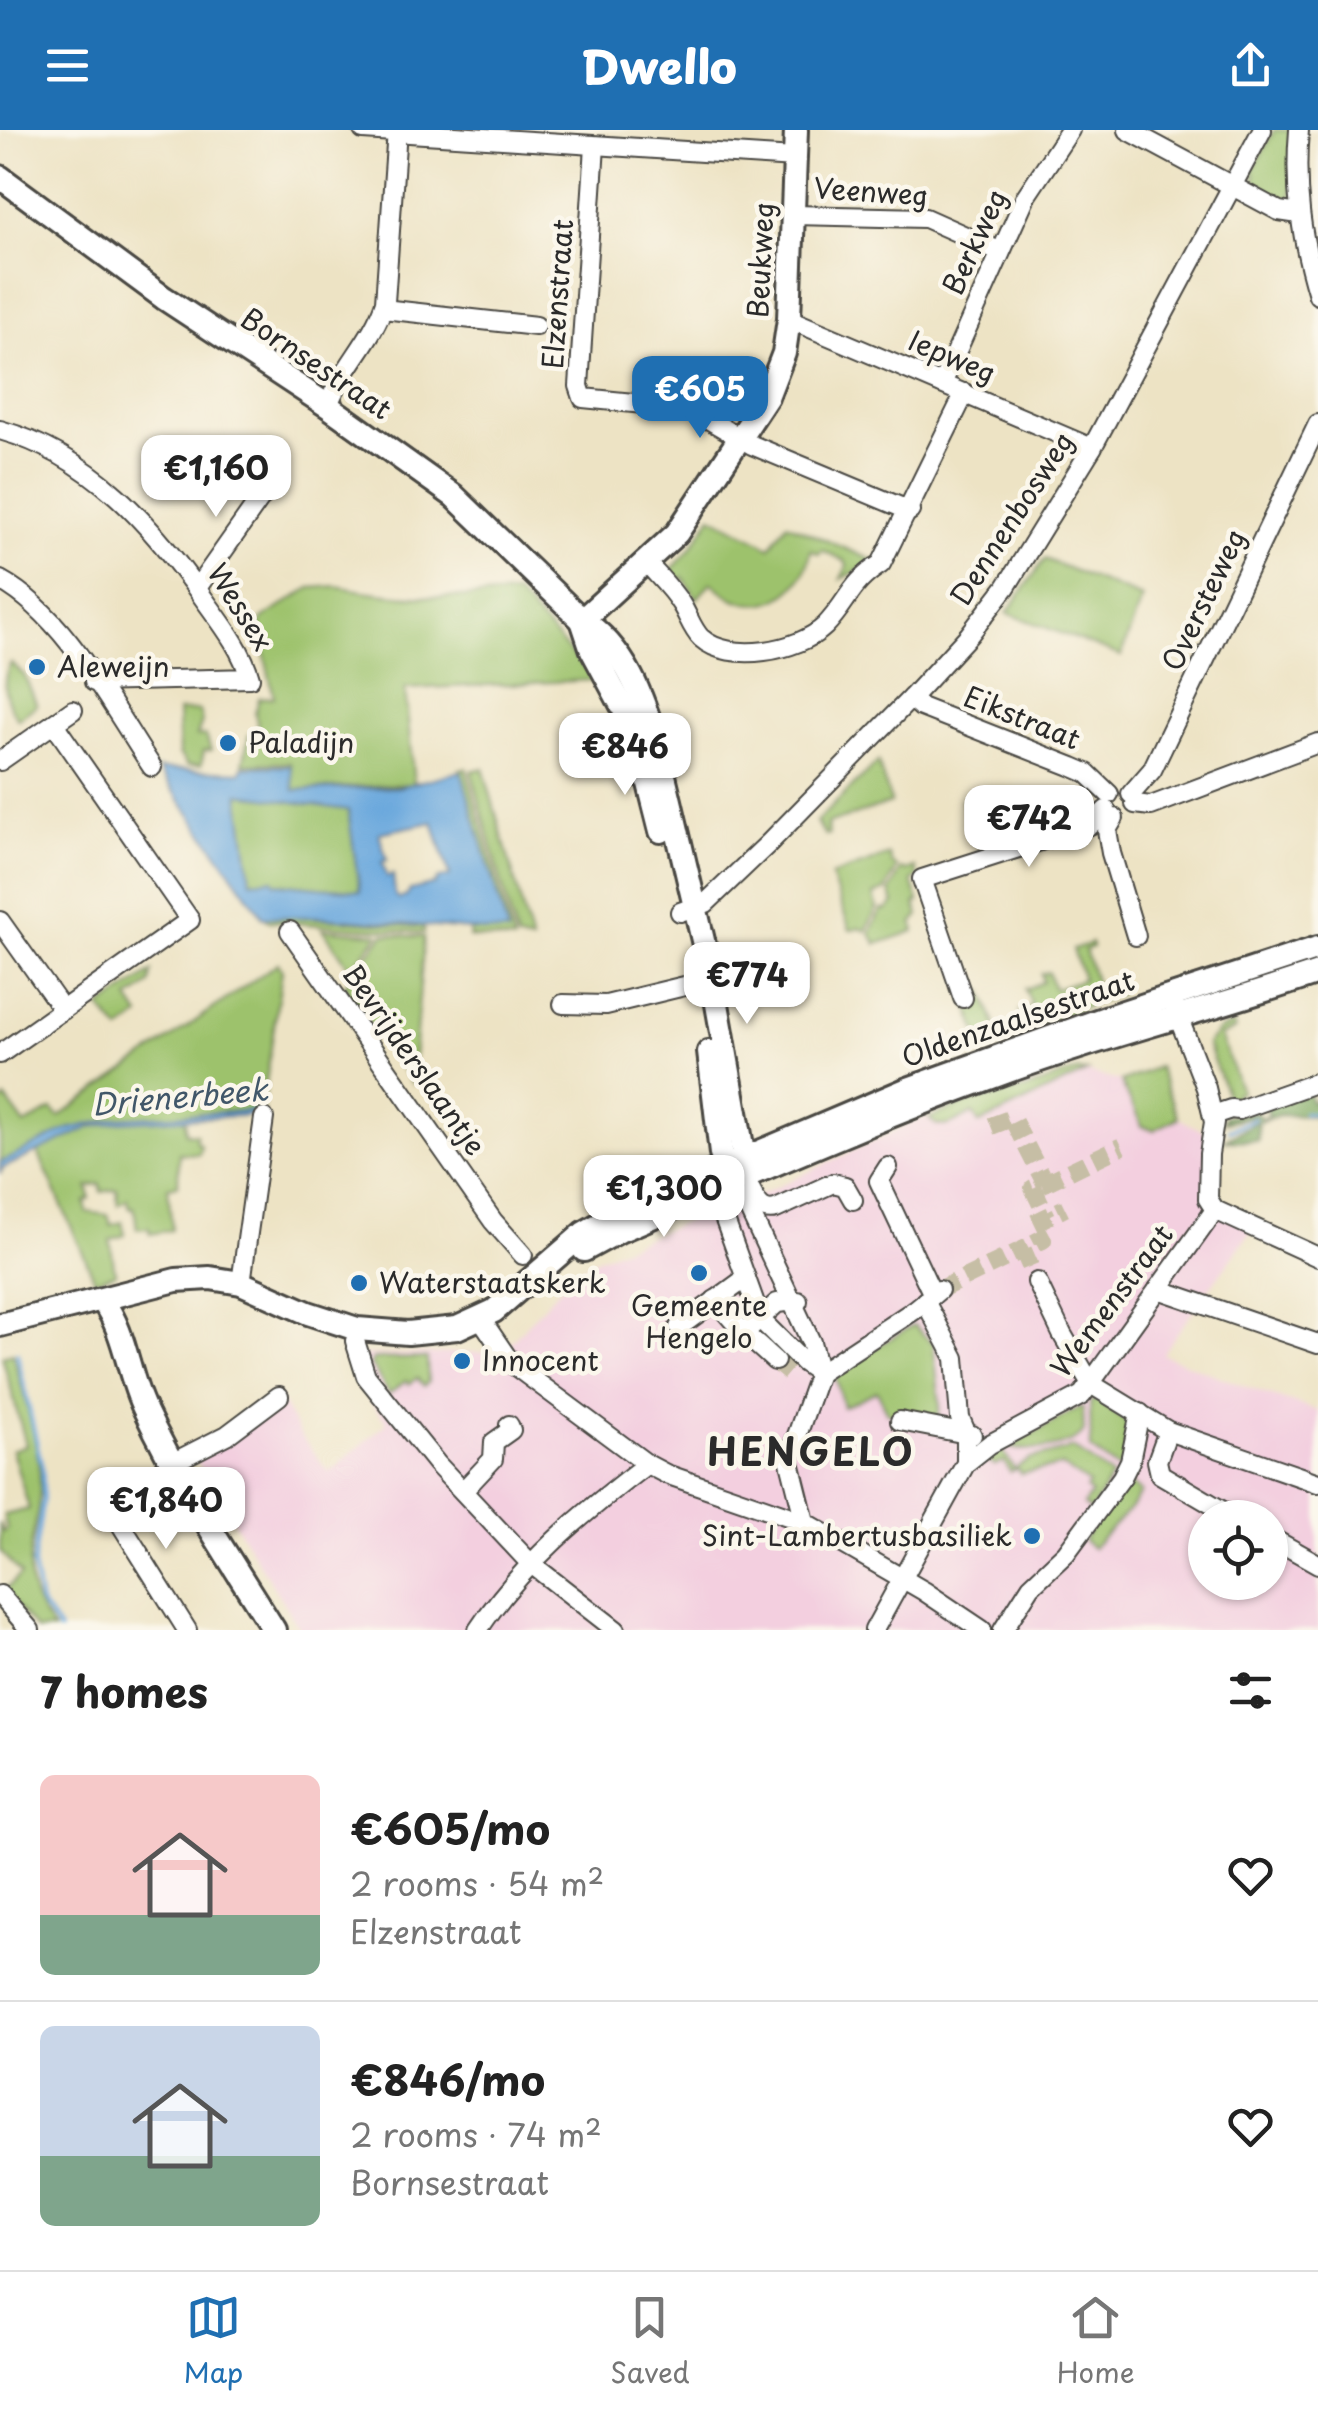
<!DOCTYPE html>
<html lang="en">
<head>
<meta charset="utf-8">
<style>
	body { margin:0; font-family:"Playpen Sans",sans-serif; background:#f6f6f6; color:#222; height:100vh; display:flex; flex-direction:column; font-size:38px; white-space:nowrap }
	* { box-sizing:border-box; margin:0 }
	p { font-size:32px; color:#767676 }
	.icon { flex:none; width:55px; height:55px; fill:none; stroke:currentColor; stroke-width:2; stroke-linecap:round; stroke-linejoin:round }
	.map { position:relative; height:1500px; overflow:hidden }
	.panel { display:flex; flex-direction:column; background:#fff; flex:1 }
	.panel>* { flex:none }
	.fabs { position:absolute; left:1188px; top:1370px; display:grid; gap:20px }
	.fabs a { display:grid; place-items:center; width:100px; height:100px; border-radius:50%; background:#fff; box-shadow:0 2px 8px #0004; font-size:50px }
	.price { position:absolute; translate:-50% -85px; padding:0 22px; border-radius:20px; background:#fff; color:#222; font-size:32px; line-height:65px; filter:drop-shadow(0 2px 5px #0008) }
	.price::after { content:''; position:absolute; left:50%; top:60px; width:30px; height:22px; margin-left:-15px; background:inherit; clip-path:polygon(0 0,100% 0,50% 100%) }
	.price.selected { background:#1f6fb2; color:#fff }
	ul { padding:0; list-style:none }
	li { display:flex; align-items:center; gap:30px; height:250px; padding:0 40px }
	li+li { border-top:2px solid #e0e0e0 }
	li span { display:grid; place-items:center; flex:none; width:280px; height:200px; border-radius:15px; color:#555 }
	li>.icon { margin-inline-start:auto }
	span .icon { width:120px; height:120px; fill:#fffc; stroke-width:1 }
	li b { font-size:42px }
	h2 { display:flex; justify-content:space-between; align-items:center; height:120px; padding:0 40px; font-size:42px }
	header { display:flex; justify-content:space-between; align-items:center; height:130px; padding:0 40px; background:#1f6fb2; color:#fff; font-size:45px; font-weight:800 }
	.menu { display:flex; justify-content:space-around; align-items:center; height:140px; border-top:2px solid #e0e0e0; background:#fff; font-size:28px; color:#767676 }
	.menu a { display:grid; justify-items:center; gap:5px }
	.menu .selected { color:#1f6fb2 }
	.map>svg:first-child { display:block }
	.built { fill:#f3cfdf; fill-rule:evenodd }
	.green { fill:#9dc26c; stroke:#64764c; stroke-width:2.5 }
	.forest { fill:#7ea860; stroke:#546a46; stroke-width:2.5 }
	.water { fill:#6ba8dd; stroke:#4b6a84; stroke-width:2.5; fill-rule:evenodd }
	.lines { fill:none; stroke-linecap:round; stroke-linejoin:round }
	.stream { stroke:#6ba8dd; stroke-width:4 }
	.street-tunnel { stroke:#c6bea5; stroke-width:18; stroke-dasharray:18 9; stroke-linecap:butt }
	.street-casing { stroke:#484742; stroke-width:22 }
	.secondary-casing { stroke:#484742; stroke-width:28 }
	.street { stroke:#fff; stroke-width:18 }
	.secondary { stroke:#fff; stroke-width:22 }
	.poi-dot { fill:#1f6fb2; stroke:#fbf7ec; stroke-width:4 }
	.labels { text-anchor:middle; stroke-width:9; stroke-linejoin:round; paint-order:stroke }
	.street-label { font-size:28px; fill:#2b2b2b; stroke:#fbf7ec }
	.poi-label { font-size:28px; fill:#2b2b2b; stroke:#fbf7ec; text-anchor:start }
	.water-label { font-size:30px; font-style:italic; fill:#415769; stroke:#fbf7ec }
	.district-label { font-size:38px; font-weight:bold; letter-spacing:2.5px; fill:#2b2b2b; stroke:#fbf7ec }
</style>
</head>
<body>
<header><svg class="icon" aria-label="menu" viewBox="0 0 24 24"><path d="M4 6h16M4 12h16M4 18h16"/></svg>Dwello<svg class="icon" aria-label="share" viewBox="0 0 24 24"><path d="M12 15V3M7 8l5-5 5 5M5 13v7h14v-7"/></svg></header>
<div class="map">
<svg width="1318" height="1500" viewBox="0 0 1318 1500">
	<rect width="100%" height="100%" fill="#fbf7ec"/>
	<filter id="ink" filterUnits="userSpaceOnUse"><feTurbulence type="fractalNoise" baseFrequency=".01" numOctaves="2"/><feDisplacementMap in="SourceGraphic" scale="20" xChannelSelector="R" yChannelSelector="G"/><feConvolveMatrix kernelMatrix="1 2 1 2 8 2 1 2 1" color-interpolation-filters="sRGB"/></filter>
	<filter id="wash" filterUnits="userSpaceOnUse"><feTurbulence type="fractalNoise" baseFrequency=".0048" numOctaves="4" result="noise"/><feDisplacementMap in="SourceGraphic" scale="40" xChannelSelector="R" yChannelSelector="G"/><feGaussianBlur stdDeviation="2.25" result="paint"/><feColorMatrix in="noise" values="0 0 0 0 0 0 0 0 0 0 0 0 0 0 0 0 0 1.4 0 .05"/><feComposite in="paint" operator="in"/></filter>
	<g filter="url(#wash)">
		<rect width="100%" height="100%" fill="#ede3c4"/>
		<path class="built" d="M 1083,941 L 1122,952 L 1143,996 L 1153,999 L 1178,988 L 1215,1007 L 1212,1063 L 1218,1075 L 1257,1093 L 1162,1224 L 1246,1257 L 1318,1281 L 1318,1500 L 300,1500 L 187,1316 L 225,1301 L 277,1264 L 301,1306 L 329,1342 L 387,1293 L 370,1271 L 351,1226 L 491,1222 L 509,1214 L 571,1146 L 596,1129 L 693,1088 L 711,1087 L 745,1072 L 916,991 L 972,971 ZM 1205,1388 L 1270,1388 L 1270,1452 L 1205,1452 Z"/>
		<g class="green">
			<polygon points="1274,0 1293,0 1292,71 1286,76 1262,66 1266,58 1255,52 1254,42 1247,43 1255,36"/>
			<path d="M 712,386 L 770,417 L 787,393 L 877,432 L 841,449 L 847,436 L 845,431 L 822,420 L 819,424 L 811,420 C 806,455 775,484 737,470 C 728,467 718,458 711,452 L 697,469 L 683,447 L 673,454 L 666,446 L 691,418 Z"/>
			<polygon points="1045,429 1142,468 1121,526 1007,483"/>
			<path d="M 336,456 C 397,469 455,469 516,464 L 596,550 L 405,559 L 414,654 L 293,660 L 290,633 L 243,634 L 249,605 L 260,604 L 255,584 L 259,568 L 274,567 L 259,500 L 262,489 L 310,458 Z"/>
			<path d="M 11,533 L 24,545 L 37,575 L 18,589 C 4,570 0,552 11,533 Z"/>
			<polygon points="178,581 199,581 202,592 197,606 206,606 211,620 204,621 201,635 187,635 179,624"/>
			<polygon points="878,632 891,673 827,694 829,704 825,705 816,692"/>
			<polygon points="466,638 514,811 469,807 470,800 508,802 460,639"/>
			<polygon points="484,638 484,641 532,812 517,809 471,641"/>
			<polygon points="239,663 348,679 360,761 275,753 273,749 251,751"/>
			<polygon points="973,666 1033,690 1038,704 1019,711 1016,701 977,715 961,670"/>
			<polygon points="889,725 892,734 897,737 886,760 874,765 877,778 866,801 860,798 850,800 831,746"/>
			<polygon points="915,738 918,747 912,751 919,772 915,774 919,785 913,793 915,801 877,814 870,803 881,780 887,780 894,773 890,762 901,739 907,741"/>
			<polygon points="283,785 424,797 424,803 269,791 263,787"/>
			<polygon points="323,799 379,804 351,840"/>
			<polygon points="384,804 424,807 412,953 344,856"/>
			<polygon points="1091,813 1092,817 1085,820 1097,857 1114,853 1121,864 982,915 967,873 970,866 983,861 997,899 1021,891 1019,881 1032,876 1025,859 1043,852 1041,844 1048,842 1054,859 1083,849 1073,819"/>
			<polygon points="278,833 282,841 262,980 185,984 186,1003 196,1004 196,1012 201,1015 199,1024 179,1023 178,1055 168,1057 172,1100 150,1104 149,1098 137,1099 134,1077 130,1078 127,1069 118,1075 117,1059 102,1062 100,1054 88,1057 90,1069 85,1071 87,1082 108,1085 111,1095 122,1092 125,1105 110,1110 115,1143 95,1150 35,1016 0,1033 0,973 6,969 25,995 52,979 59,987"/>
			<polygon points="152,842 150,854 129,869 140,886 120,901 100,878"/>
			<polygon points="1233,894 1235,899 1220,906 1241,961 1235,964 1238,974 1227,973 1225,960 1207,914 1220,899"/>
			<polygon points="1158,937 1178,988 1154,1000 1142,996 1121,952"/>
			<path d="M 1077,941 L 1087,942 L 979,994 L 973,983 C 958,990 941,1005 929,988 L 969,972 L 1026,959 Z"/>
			<polygon points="914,1195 930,1211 933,1210 940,1275 938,1287 931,1292 888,1283 877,1261 843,1277 834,1241"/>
			<path d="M 13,1223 C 22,1260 35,1299 39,1337 C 47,1402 4,1439 54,1500 L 36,1500 L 4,1461 L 21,1445 L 0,1421 L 0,1393 L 3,1402 L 7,1400 L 4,1385 L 29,1379 L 12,1320 L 26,1315 L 2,1226 Z"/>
			<polygon points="427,1228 428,1252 424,1256 417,1248 409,1254 406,1251 389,1264 370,1234 373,1229"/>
			<polygon points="1095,1269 1127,1292 1124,1333 1117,1339 1091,1319 1090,1272"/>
			<path d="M 1080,1277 L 1083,1278 L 1084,1301 C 1075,1318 1026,1324 1009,1317 Z"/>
			<polygon points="1073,1318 1112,1346 1091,1381 1083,1375 1091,1364 1086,1359 1089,1354 1062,1336 1020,1344 1018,1339 1010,1342 1004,1331 995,1335 985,1329 1002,1319 1014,1339 1031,1329"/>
			<polygon points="1124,1352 1141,1362 1131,1378 1092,1418 1083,1410"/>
		</g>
		<polygon class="forest" points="1308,962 1311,972 1318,970 1318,986 1279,985 1258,992 1258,1011 1225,1010 1255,992 1254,986 1224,992 1225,986 1256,981 1261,989 1268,986 1266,977"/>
		<g class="water">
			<path d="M 291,636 L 294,660 L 399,657 L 461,641 L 508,803 L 318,787 L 263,787 L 158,639 L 241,642 L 243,637 ZM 239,664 L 348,680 L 360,761 L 275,753 L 273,749 L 251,751 ZM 433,692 L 450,746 L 437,750 L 436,754 L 410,760 L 407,766 L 399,769 L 395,765 L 393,745 L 387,747 L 382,732 L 387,730 L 379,703 Z"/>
			<polygon points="262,980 262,984 255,985 119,992 91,997 3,1038 0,1044 0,1033 68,999 117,988"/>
		</g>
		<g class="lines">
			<g class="stream">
				<polyline points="1304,983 1318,984"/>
				<polyline points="1229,1000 1254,989"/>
				<polyline points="17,1223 43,1341 43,1369 33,1435 40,1473 59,1500"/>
			</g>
		</g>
	</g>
	<g filter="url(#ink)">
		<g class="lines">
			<g class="street-tunnel">
				<polyline points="991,996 1012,988 1045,1053 1033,1058 1047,1087"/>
				<polyline points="1045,1053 1122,1016"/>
				<polyline points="1023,1120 1037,1152"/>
				<polyline points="939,1160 1043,1110 1034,1093 1065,1078"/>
				<polyline points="775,1231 795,1248"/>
			</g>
			<g class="street-casing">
				<g id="street">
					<polyline points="363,0 795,28"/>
					<polyline points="1128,0 1279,81 1299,84"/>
					<path d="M 1299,0 C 1294,58 1301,109 1318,165"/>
					<polyline points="595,16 579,256 583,268 674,277 701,285 752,315 910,381"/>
					<polyline points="793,85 925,88 999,121"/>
					<polyline points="383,179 536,196"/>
					<polyline points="789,189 1092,318"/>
					<polyline points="942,254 1026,66 1070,0"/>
					<path d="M 328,276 C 341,239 373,210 385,172 L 397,0"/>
					<path d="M 0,300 C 92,326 151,394 204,469 C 222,494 242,519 250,548 L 94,552"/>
					<path d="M 646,432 C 658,446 672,459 681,474 C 688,485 692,499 701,508 C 730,534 799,521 825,496 C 849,471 850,453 881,434 L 965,263"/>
					<path d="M 0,450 C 66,486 111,576 152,637"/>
					<polyline points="197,458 274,349"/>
					<polyline points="911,568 921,577 1073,637 1087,643 1109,664"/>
					<polyline points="0,631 73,580"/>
					<polyline points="1131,664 1152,640 1318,294"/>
					<polyline points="1135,674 1151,676 1318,613"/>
					<polyline points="1114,688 1107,700 1111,723 1136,806"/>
					<polyline points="680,782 706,773 768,714 911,568 969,505 1006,457 1092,318 1262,0"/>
					<polyline points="0,791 63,880"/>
					<polyline points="290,801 493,1091 523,1125"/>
					<polyline points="963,868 922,749 1090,695 1106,680"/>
					<polyline points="563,874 606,875 697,853"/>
					<polyline points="1174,876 1206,958 1214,992 1209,1024 1208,1069 1215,1080"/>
					<polyline points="0,924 190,790 54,594"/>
					<polyline points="1213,985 1231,979 1239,980 1318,952"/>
					<polyline points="888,1037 879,1051 933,1165"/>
					<path d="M 751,1060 C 757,1071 761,1083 776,1079 L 833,1053 L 845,1056 L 853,1070"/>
					<polyline points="744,1069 811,1212 819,1243"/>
					<polyline points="721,1079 761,1190 803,1232 819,1243"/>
					<polyline points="1215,1080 1318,1127"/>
					<polyline points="1037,1152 1062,1204 1091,1254 1168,1301 1318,1353"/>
					<polyline points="241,1153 264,988"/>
					<polyline points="1158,1159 1318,1214"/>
					<polyline points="715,1170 744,1203 777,1173 798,1171"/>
					<polyline points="925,1171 955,1228 960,1288 966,1302 966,1333"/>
					<polyline points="481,1189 511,1233 647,1334 666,1344 805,1392 924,1461 982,1500"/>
					<polyline points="679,1197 746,1148"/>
					<polyline points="744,1203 775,1231"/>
					<polyline points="355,1211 366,1246 437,1334 530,1433 616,1500"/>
					<polyline points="819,1243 916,1179 939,1160"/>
					<polyline points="900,1291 972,1305"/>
					<polyline points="1168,1301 1157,1331 1160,1344 1235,1388"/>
					<polyline points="174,1332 227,1305 279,1266"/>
					<polyline points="463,1361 493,1329 494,1312 511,1300 509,1295"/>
					<polyline points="105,1369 187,1500"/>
					<polyline points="805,1392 789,1328 819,1243"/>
					<polyline points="1270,1407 1318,1434"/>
					<polyline points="0,1465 30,1500"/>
					<path d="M 478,1500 C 522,1433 583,1383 647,1334"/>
					<polyline points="874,1500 966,1333 990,1314 1082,1265 1215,1080"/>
					<polyline points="1003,1500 1031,1456 1066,1423 1122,1347 1130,1331 1140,1283"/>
				</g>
			</g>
			<g class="secondary-casing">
				<g id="secondary">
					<path d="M 0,47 L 164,168 L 328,276 L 454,366 L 582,490 C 626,519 643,567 657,616 L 714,857 L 746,1039"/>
					<polyline points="582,490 592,520 636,602 661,701"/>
					<polyline points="582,490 677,403 767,267 784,223 789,189 796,0"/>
					<polyline points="709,922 721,1024 726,1035 736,1043"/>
					<path d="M 584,1120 L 619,1101 C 743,1048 865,993 992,947 C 1099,907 1210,880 1318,843"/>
					<path d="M 102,1170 C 126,1203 127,1242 144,1278 C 180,1355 229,1428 274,1500"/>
					<polyline points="0,1195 176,1150 210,1148 241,1153 308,1183 357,1199 408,1203 457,1198 494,1181 584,1103 628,1078 908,959 1108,887 1318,818"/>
				</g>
			</g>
			<use href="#street" class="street"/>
			<use href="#secondary" class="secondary"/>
		</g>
	</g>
	<g class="poi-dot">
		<circle cx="37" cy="537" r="10"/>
		<circle cx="228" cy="613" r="10"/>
		<circle cx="699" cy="1143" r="10"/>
		<circle cx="359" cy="1153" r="10"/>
		<circle cx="462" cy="1231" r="10"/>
		<circle cx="1032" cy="1406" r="10"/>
	</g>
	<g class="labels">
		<g class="street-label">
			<text transform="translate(871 62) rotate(4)" y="10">Veenweg</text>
			<text transform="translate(975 112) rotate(-65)" y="10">Berkweg</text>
			<text transform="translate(761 130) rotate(-87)" y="10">Beukweg</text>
			<text transform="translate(558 164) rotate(-86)" y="10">Elzenstraat</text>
			<text transform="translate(952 227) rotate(23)" y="10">Iepweg</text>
			<text transform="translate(316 234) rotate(34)" y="10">Bornsestraat</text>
			<text transform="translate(1012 389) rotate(-57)" y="10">Dennenbosweg</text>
			<text transform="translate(1204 470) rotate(-64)" y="10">Oversteweg</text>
			<text transform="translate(240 477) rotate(58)" y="10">Wessex</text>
			<text transform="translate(1022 588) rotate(22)" y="10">Eikstraat</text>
			<text transform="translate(1018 889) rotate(-19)" y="10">Oldenzaalsestraat</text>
			<text transform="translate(414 930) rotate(55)" y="10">Bevrijderslaantje</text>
			<text transform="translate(1112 1171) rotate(-53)" y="10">Wemenstraat</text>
		</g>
		<g class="poi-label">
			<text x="57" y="547">Aleweijn</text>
			<text x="248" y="623">Paladijn</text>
			<text x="379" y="1163">Waterstaatskerk</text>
			<text x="699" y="1186" text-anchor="middle">Gemeente<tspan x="699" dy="32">Hengelo</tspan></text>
			<text x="482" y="1241">Innocent</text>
			<text x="1012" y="1416" text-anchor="end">Sint-Lambertusbasiliek</text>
		</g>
		<g class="water-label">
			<text transform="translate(180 968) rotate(-5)" y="10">Drienerbeek</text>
		</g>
		<g class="district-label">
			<text x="811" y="1336">HENGELO</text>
		</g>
	</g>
</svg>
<div class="fabs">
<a><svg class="icon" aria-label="locate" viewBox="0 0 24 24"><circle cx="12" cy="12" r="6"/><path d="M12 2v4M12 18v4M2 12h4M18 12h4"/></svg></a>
</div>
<b class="price selected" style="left:700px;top:311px">€605</b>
<b class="price" style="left:216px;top:390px">€1,160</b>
<b class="price" style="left:625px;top:668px">€846</b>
<b class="price" style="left:1029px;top:740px">€742</b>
<b class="price" style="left:747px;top:897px">€774</b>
<b class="price" style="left:664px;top:1110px">€1,300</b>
<b class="price" style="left:166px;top:1422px">€1,840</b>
</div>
<section class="panel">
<h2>7 homes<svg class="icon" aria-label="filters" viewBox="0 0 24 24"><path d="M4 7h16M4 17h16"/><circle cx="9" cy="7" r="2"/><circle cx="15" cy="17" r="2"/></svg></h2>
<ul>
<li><span style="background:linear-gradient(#f6c9c9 70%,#7fa58c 0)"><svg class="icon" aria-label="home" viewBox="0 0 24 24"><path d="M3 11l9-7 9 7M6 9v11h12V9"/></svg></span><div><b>€605/mo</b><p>2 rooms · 54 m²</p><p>Elzenstraat</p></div><svg class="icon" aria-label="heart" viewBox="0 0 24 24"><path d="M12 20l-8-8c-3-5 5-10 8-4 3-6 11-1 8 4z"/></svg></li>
<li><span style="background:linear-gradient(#c9d6e8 65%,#7fa58c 0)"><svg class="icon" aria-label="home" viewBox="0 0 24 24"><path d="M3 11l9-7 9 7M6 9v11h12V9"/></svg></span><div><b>€846/mo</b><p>2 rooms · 74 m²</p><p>Bornsestraat</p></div><svg class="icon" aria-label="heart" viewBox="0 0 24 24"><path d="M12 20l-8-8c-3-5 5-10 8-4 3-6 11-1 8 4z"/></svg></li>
</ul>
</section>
<nav class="menu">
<a class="selected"><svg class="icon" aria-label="map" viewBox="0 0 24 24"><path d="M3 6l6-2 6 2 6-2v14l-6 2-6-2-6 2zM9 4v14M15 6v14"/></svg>Map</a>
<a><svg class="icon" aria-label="saved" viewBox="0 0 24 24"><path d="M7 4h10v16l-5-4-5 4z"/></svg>Saved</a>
<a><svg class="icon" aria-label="home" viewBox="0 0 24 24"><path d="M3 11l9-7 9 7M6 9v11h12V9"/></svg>Home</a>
</nav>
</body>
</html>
